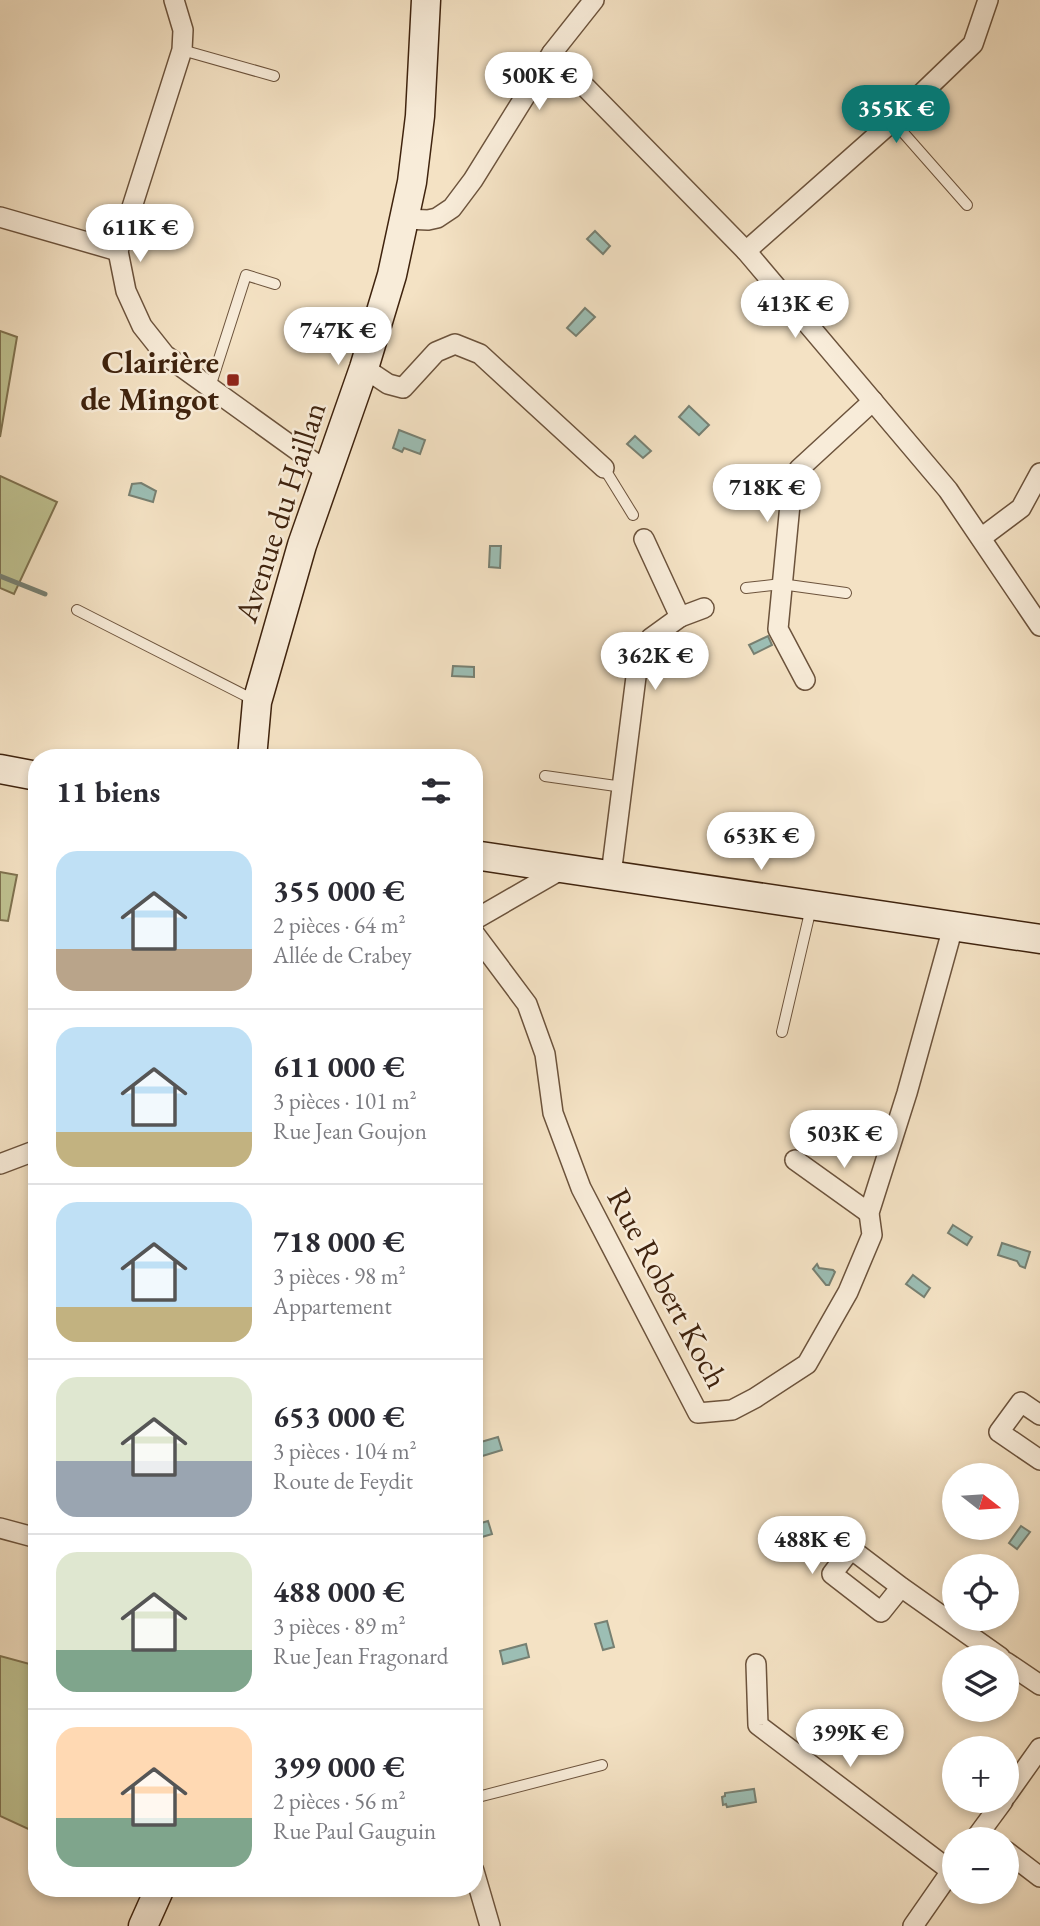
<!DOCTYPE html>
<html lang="fr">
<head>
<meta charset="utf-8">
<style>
	body { margin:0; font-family:"EB Garamond",serif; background:#f7f7f7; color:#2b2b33; height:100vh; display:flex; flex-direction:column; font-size:26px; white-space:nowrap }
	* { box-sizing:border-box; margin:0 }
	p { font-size:23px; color:#7c7c81 }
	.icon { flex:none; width:38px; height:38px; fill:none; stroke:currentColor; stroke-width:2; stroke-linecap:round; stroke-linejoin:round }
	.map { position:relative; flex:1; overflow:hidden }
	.panel { position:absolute; left:28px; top:749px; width:455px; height:1148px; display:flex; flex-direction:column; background:#fff; border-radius:28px; box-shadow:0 4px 10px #0003 }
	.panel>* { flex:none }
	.needle { width:46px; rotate:107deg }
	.buttons { position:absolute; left:942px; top:1463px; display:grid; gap:14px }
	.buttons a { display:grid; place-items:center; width:77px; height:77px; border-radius:50%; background:#fff; box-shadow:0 4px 10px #0003; font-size:35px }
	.price { position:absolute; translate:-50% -60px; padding:0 16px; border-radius:24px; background:#fff; color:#222; font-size:23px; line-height:46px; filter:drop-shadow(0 2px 4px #0008) }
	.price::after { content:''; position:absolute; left:50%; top:42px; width:21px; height:16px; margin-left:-10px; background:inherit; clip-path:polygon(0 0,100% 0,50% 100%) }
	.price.selected { background:#0f766e; color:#fff }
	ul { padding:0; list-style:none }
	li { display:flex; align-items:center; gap:21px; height:175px; padding:0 28px }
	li+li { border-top:2px solid #e1e1e2 }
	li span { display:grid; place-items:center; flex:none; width:196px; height:140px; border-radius:21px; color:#555 }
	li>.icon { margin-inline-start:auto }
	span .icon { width:84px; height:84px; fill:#fffc; stroke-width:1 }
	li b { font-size:30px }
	h2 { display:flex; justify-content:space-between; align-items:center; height:84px; padding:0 28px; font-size:30px }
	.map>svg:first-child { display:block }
	.green { fill:#bfc291; stroke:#7f7250; stroke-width:2 }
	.water { fill:#9cbeb4; stroke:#778072; stroke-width:2 }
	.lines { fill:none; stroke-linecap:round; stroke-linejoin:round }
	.stream { stroke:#778072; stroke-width:5 }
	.lane-casing { stroke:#6c533c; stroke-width:12 }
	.street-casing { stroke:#6c533c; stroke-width:22 }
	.secondary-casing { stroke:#3f230e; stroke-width:31 }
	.lane { stroke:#f8ecd9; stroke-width:10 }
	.street { stroke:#f8ecd9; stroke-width:19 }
	.secondary { stroke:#f8ecd9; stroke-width:28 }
	.poi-dot { fill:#8f2418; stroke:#f8ecd9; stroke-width:2.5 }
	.labels { text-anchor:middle; stroke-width:5; stroke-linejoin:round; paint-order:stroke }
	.poi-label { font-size:32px; font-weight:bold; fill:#3f230e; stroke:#f8ecd9; text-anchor:end }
	.street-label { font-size:32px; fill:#3f230e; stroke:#f8ecd9 }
</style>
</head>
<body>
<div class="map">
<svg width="1040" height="1926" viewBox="0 0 1040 1926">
	<rect width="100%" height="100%" fill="#f4e2c4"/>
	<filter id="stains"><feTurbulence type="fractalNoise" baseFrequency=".00286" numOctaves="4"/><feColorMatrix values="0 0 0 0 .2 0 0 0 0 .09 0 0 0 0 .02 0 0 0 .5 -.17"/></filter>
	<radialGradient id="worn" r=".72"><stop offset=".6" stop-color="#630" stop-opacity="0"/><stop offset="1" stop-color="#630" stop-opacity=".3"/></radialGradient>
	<g class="green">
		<polygon points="0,331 17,337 0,437"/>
		<polygon points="0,476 57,502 14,594 0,588"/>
		<polygon points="0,872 17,875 8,921 0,920"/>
		<polygon points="0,1656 37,1666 37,1833 0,1816"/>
	</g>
	<g class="water">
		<polygon points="595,231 610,246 603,254 587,239"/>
		<polygon points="585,308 595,317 576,336 567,328"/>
		<polygon points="689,406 709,425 699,435 679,417"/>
		<polygon points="399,430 425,440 420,454 404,448 402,452 393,448"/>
		<polygon points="635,436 651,451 643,458 627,444"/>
		<polygon points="141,483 156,491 153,502 129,495 132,484"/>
		<polygon points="490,546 501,546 500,568 489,567"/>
		<polygon points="768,636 772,645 754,654 749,645"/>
		<polygon points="453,666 474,667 474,677 452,676"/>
		<polygon points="953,1225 972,1237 967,1245 948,1233"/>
		<polygon points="1002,1243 1030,1252 1025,1268 1020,1266 1017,1261 998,1255"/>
		<polygon points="817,1264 819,1268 833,1270 835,1272 829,1285 826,1285 813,1269"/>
		<polygon points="913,1275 930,1288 924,1297 906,1284"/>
		<polygon points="498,1437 502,1450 476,1458 474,1444"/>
		<polygon points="488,1521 492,1534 475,1539 474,1542 474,1525"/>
		<polygon points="1021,1526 1030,1532 1017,1549 1009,1543"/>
		<polygon points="607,1621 614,1647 603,1650 595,1624"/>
		<polygon points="526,1644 529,1657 503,1664 500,1651"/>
		<polygon points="754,1789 756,1802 727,1807 726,1804 723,1805 722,1797 725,1796 725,1793"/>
	</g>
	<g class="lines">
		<polyline class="stream" points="0,576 45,594"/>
		<g class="lane-casing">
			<g id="lane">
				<polyline points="182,50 274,76"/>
				<polyline points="893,121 967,205"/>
				<polyline points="210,387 246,275 275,284"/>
				<polyline points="604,468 633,515"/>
				<polyline points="746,588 781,584 846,593"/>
				<polyline points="77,610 254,700"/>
				<polyline points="545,776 623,787"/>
				<polyline points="782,1032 811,908"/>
				<polyline points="474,1798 602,1765"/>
			</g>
		</g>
		<g class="street-casing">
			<g id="street">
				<polyline points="174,0 183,30 182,50 118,251 126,291 142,326 165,355 326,471"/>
				<polyline points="552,53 746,251 948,490 1040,626"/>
				<polyline points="0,217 118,251"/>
				<polyline points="405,219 428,220 437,218 452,208 473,180 552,53 594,0"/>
				<polyline points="746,251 893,121 973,44 988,0"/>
				<polyline points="364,368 388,384 403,388 436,352 455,344 480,354 604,468"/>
				<polyline points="981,538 1021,508 1040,473"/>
				<polyline points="680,617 704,608"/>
				<polyline points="805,680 778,629 791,494 799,469 873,401"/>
				<polyline points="611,875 638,661 651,638 680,617 644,539"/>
				<polyline points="474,920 564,868"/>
				<polyline points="474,933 527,1004 545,1054 553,1113 581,1188 698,1413 732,1410 755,1398 807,1364 848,1292 872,1235 869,1213 907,1093 953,927"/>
				<polyline points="795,1160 869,1213"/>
				<polyline points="0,1164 37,1150"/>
				<polyline points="1040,1415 1021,1402 999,1432 1040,1460"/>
				<polyline points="0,1528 37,1538"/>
				<polyline points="901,1587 881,1612 832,1574 851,1549 901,1587 1000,1657"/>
				<polyline points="1006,1662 1040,1685"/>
				<polyline points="756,1664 758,1725 951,1871"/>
				<polyline points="1006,1796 1040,1748"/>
				<polyline points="975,1839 1003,1801"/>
				<polyline points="1006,1851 1040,1877"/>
				<polyline points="474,1871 490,1926"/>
				<polyline points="913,1926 954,1867"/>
			</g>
		</g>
		<g class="secondary-casing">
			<g id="secondary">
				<polyline points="252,758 257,702 302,545 364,368 392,275 412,182 420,116 426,0"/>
				<polyline points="0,769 37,776"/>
				<polyline points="474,855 1040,939"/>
				<polyline points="143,1926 160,1888"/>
			</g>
		</g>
		<use href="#lane" class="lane"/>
		<use href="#street" class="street"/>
		<use href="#secondary" class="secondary"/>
	</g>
	<rect class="poi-dot" x="226" y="373" width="14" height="14" rx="3.5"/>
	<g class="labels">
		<g class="poi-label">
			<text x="219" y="373">Clairière<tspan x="219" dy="37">de Mingot</tspan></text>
		</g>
		<g class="street-label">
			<text transform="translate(280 512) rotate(-72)" y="11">Avenue du Haillan</text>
			<text transform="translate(668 1288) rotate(62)" y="11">Rue Robert Koch</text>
		</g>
	</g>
	<rect width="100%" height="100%" filter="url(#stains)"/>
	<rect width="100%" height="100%" fill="url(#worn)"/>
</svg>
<div class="buttons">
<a><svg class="needle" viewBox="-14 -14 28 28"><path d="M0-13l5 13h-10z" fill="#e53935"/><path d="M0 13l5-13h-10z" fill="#7c7c81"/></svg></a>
<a><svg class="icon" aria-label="locate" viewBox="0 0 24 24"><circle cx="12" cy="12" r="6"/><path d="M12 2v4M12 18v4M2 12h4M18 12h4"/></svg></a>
<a><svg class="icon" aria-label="layers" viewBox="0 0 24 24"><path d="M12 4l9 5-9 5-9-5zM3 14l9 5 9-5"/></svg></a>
<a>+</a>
<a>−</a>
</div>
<b class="price" style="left:539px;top:112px">500K €</b>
<b class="price selected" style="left:896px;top:145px">355K €</b>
<b class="price" style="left:140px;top:264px">611K €</b>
<b class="price" style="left:795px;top:340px">413K €</b>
<b class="price" style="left:338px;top:367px">747K €</b>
<b class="price" style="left:767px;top:524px">718K €</b>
<b class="price" style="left:655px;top:692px">362K €</b>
<b class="price" style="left:761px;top:872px">653K €</b>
<b class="price" style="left:844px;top:1170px">503K €</b>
<b class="price" style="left:812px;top:1576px">488K €</b>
<b class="price" style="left:850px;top:1769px">399K €</b>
<section class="panel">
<h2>11 biens<svg class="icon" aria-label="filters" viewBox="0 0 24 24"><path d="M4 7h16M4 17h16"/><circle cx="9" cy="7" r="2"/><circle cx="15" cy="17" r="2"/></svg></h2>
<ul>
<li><span style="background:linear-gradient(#bfe0f5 70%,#b9a48a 0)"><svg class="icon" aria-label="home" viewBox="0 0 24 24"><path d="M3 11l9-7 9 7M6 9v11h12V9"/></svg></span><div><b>355 000 €</b><p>2 pièces · 64 m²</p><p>Allée de Crabey</p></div></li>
<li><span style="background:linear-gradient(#bfe0f5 75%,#c2b280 0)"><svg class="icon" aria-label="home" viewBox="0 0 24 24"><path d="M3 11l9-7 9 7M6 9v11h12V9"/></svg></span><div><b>611 000 €</b><p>3 pièces · 101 m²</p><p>Rue Jean Goujon</p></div></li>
<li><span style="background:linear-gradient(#bfe0f5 75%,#c2b280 0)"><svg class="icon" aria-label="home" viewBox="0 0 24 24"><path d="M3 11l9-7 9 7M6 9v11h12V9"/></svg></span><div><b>718 000 €</b><p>3 pièces · 98 m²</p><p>Appartement</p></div></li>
<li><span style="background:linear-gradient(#dfe7d0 60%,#9aa5b1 0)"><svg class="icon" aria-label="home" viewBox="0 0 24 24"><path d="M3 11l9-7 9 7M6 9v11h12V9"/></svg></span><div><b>653 000 €</b><p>3 pièces · 104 m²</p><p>Route de Feydit</p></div></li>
<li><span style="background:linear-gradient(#dfe7d0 70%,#7fa58c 0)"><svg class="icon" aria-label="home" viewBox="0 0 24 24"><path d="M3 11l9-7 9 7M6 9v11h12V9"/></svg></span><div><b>488 000 €</b><p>3 pièces · 89 m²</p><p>Rue Jean Fragonard</p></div></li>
<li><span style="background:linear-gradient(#ffd9b3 65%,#7fa58c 0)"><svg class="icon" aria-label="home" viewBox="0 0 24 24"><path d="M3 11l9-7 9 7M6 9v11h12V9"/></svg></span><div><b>399 000 €</b><p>2 pièces · 56 m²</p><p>Rue Paul Gauguin</p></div></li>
</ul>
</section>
</div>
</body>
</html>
